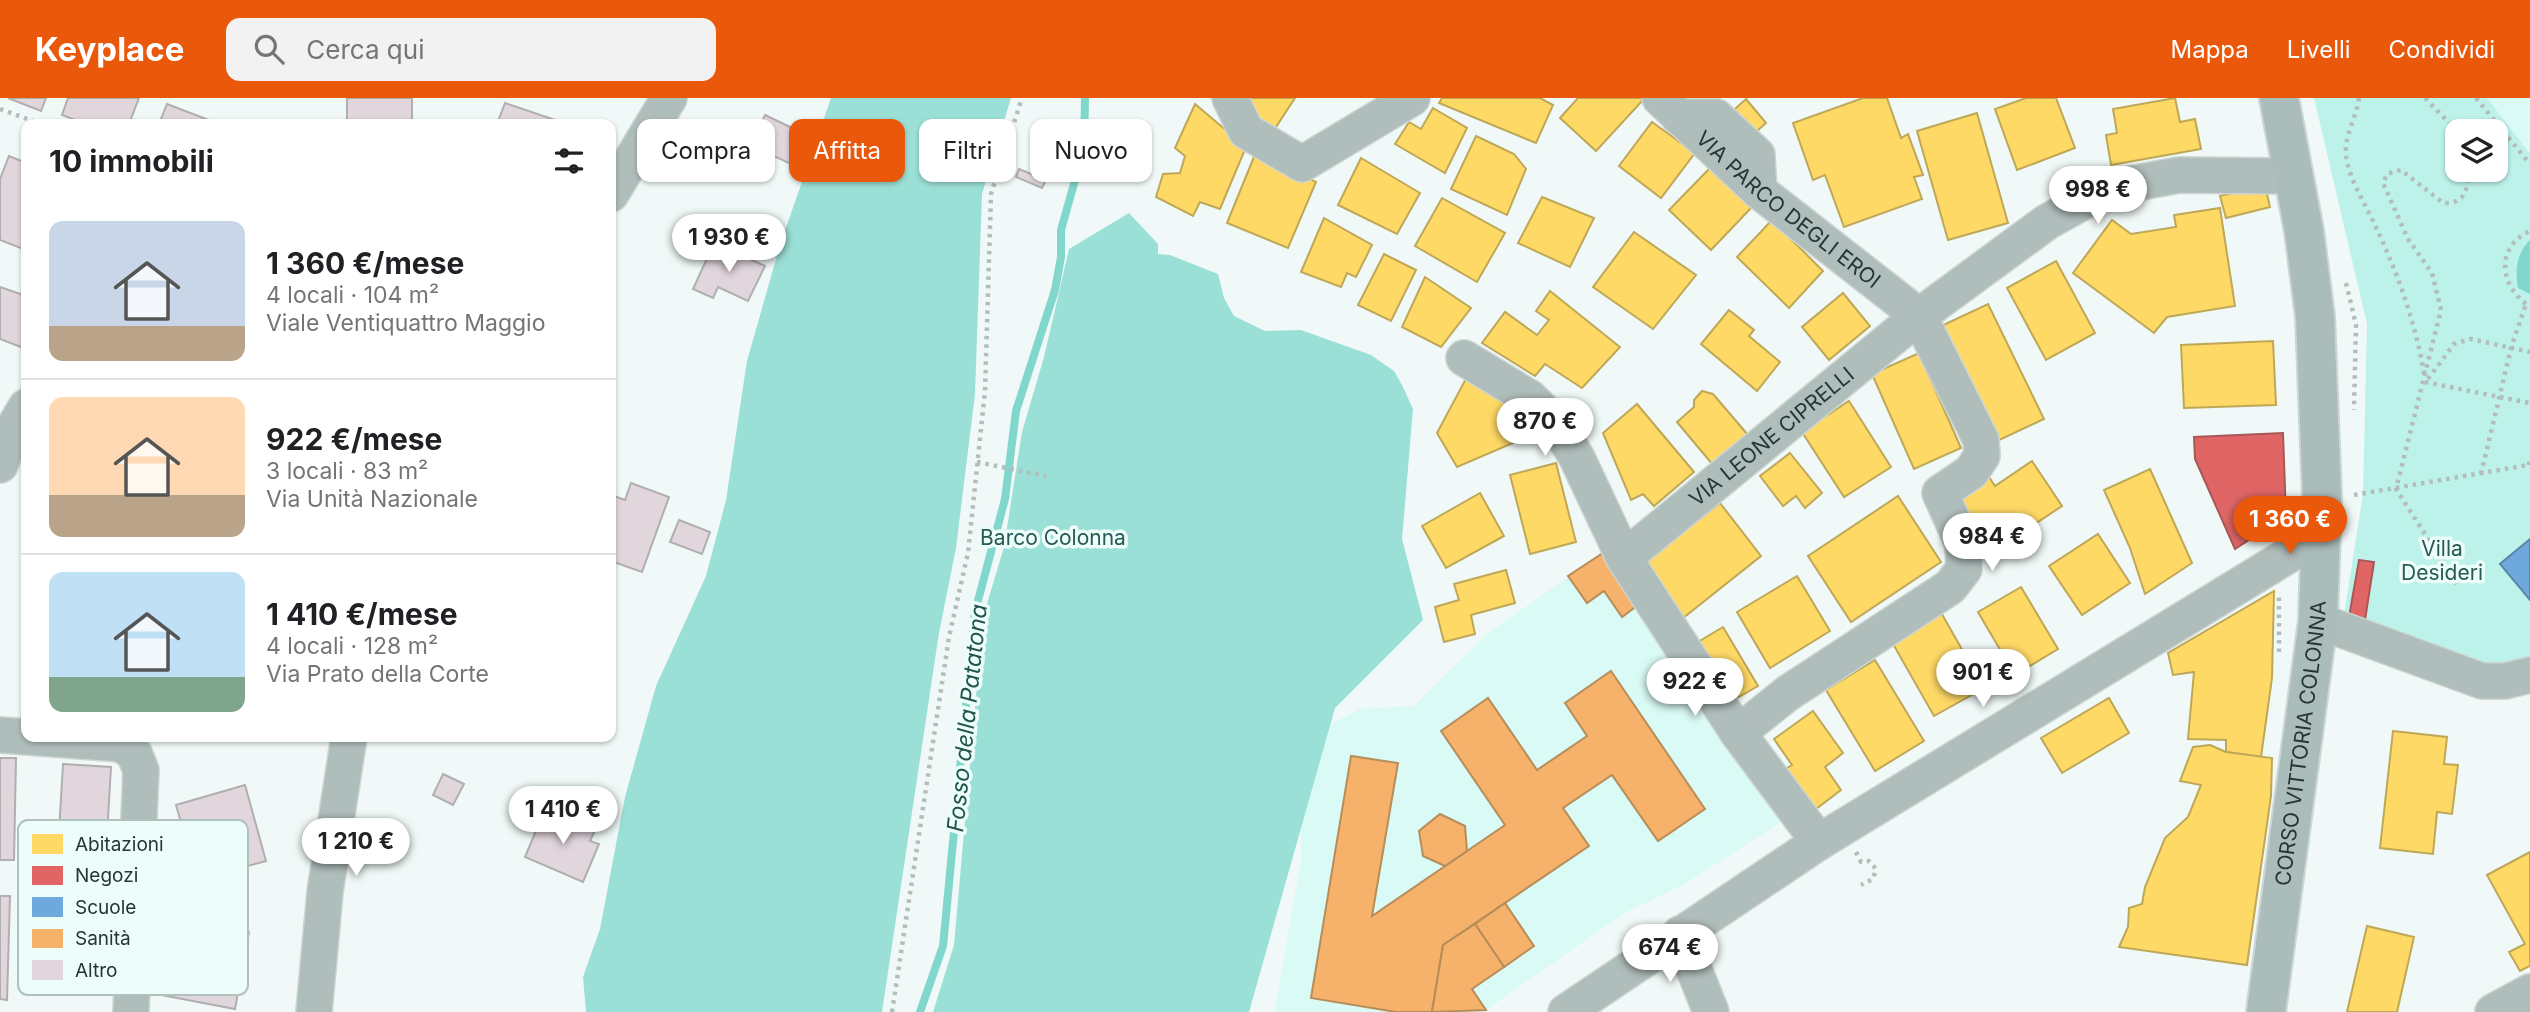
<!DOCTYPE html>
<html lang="it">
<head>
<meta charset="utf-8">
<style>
	body { margin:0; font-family:Inter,sans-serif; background:#f2f2f2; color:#202124; height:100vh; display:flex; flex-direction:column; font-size:26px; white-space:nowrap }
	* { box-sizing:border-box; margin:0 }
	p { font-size:23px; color:#757577 }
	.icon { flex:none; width:38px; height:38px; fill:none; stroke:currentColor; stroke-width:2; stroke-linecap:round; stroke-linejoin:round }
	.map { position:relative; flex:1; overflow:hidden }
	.panel { position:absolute; left:21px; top:21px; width:595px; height:623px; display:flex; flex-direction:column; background:#fff; border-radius:14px; box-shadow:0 2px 5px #0004 }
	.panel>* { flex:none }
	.banner { position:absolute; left:637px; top:21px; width:665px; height:63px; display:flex; gap:14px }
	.tools { position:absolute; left:2445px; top:21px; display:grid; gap:14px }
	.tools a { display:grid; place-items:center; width:63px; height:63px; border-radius:14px; background:#fff; box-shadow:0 2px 5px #0004; font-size:35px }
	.price { position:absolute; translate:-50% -60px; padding:0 16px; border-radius:24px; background:#fff; color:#222; font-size:23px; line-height:46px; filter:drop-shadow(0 2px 4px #0008) }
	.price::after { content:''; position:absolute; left:50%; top:42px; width:21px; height:16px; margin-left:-10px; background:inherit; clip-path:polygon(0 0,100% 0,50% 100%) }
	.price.active { background:#ea580c; color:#fff }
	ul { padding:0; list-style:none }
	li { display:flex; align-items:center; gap:21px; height:175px; padding:0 28px }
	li+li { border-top:2px solid #e0e0e0 }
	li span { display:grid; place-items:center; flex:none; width:196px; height:140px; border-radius:14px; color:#555 }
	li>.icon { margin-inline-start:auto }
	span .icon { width:84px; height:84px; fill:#fffc; stroke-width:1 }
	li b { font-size:30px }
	h2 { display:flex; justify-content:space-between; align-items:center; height:84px; padding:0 28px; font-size:30px }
	.pill { padding:0 24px; border-radius:14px; background:#fff; box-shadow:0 2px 5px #0004; font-size:24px; line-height:63px }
	.pill.active { background:#ea580c; color:#fff }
	header { display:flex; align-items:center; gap:42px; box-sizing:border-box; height:98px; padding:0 35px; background:#ea580c; color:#fff }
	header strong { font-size:33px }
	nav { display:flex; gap:38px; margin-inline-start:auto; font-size:24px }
	.search { width:490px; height:63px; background:#f2f2f2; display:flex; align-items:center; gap:18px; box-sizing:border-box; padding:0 24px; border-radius:14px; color:#757577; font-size:26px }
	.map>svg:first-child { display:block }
	.built { fill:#d9faf5 }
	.green { fill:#bdf2ea; fill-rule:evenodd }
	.forest { fill:#9be0d7 }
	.water { fill:#82d7cc }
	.homes { fill:#ffd966; stroke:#bea857; stroke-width:2 }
	.shops { fill:#e06666; stroke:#a85857; stroke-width:2 }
	.schools { fill:#6fa8dc; stroke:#5986a9; stroke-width:2 }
	.health { fill:#f6b26b; stroke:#b78d5a; stroke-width:2 }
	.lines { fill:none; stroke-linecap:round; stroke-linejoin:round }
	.stream { stroke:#82d7cc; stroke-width:8 }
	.building { fill:#e2d6dd; stroke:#b0aeb0; stroke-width:2 }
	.minor-casing { stroke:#ccd5d3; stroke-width:38 }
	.major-casing { stroke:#ccd5d3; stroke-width:42 }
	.path { stroke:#b3bdbb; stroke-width:4.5; stroke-dasharray:3.5 5; stroke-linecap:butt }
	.minor { stroke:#afbdbb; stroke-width:35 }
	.major { stroke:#abbdbb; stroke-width:38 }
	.labels { text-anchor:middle; stroke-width:7; stroke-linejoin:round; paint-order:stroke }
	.street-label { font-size:21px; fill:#253633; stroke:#ecfdfa }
	.park-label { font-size:21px; fill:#285a53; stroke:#ecfdfa }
	.water-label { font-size:23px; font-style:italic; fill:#22544d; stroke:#ecfdfa }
	.key { fill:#ecfdfa; stroke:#b0c1be; stroke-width:2 }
	.key-label { font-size:19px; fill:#253633 }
</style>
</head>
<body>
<header>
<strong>Keyplace</strong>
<div class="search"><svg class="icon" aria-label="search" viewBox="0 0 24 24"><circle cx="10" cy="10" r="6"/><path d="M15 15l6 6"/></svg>Cerca qui</div>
<nav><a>Mappa</a><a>Livelli</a><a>Condividi</a></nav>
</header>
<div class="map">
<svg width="2530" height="914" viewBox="0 0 2530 914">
	<rect width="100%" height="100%" fill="#f0f9f7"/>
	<g class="built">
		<polygon points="2487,0 2530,0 2530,56"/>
		<polygon points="1603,455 1787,720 1685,786 1626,814 1483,914 1432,914 1443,847 1589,748 1563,710 1612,677 1658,743 1705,711 1611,573 1565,605 1587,638 1537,672 1487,601 1441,633 1505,727 1372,818 1398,665 1351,658 1311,900 1396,914 1275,914 1301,761 1301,734 1295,704 1312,647 1333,625 1360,611 1414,608 1488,535"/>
	</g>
	<path class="green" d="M 2314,0 L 2487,0 L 2530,56 L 2530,566 L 2506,572 L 2343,523 L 2363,396 L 2367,226 ZM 2457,33 L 2496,33 L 2496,72 L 2457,72 Z"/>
	<g class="forest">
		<polygon points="831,0 1011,0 982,96 975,296 956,450 939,535 882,914 586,914 583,879 600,831 625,699 656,588 706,478 726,402 747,263 780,147"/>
		<polygon points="1129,115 1158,146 1158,156 1170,157 1218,176 1224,200 1234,218 1265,233 1301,232 1371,257 1394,273 1402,287 1413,311 1402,441 1423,522 1335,610 1249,914 933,914 954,847 983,519 1004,449 1022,334 1044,259 1069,151"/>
	</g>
	<path class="water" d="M 2530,142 L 2530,196 L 2518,190 C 2515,172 2516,156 2530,142 Z"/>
	<g class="homes">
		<polygon points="1242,0 1295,0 1274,32 1252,15"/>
		<polygon points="1442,0 1540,0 1553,7 1536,45 1439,5"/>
		<polygon points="1578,0 1640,0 1643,2 1596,53 1560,20"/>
		<polygon points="1863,0 1887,0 1901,40 1908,36 1923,77 1914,79 1922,101 1844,129 1825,77 1813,82 1793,25"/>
		<polygon points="2026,0 2056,0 2075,50 2017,72 1995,11"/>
		<polygon points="2175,0 2180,24 2195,21 2201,51 2111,67 2106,37 2117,35 2113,11"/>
		<polygon points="1746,1 1766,25 1747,42 1726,19"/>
		<polygon points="1195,6 1246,49 1220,111 1200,104 1193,118 1156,99 1163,76 1180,75 1185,58 1175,50"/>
		<polygon points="1433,10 1467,30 1445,75 1395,46 1409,24 1421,31"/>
		<polygon points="1977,15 2008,125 1948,142 1917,33"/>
		<polygon points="1652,24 1695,55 1661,100 1619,68"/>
		<polygon points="1476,38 1514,56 1526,71 1507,117 1451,91"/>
		<polygon points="1256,54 1316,84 1288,150 1227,125"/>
		<polygon points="1361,60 1420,95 1397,136 1338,107"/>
		<polygon points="1711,69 1752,109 1711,152 1669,112"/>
		<polygon points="2265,87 2270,109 2226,120 2220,98"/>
		<polygon points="1542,99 1594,120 1570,169 1518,145"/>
		<polygon points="1442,100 1505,135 1477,184 1415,148"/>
		<polygon points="2220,110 2235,208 2167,219 2154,235 2073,175 2112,122 2131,136 2176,129 2174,117"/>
		<polygon points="1324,120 1372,147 1356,179 1347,175 1341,189 1301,174"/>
		<polygon points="1772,122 1823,173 1789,210 1737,159"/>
		<polygon points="1634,134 1696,177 1653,231 1593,189"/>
		<polygon points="1384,156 1416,172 1391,223 1358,207"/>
		<polygon points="2056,163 2095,235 2046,262 2007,190"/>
		<polygon points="1425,179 1471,210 1441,249 1402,229"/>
		<polygon points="1550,193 1620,249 1582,290 1545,266 1535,278 1482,245 1505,214 1537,237 1549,222 1536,213"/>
		<polygon points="1843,195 1870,228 1829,262 1802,229"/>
		<polygon points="1988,206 2044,321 1993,345 1937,230"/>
		<polygon points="1729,212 1754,232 1749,238 1780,264 1757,293 1701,246"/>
		<polygon points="2273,243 2276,307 2184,310 2181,247"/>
		<polygon points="1919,255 1961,350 1914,371 1872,276"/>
		<polygon points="1469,275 1504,294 1529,338 1457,369 1437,335"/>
		<polygon points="1702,293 1713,296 1748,337 1713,367 1677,324 1694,309 1694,302"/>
		<polygon points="1849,303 1891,369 1844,399 1802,334"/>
		<polygon points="1637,306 1694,374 1654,408 1643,396 1631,402 1603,335"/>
		<polygon points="1790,355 1822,395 1805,410 1796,398 1783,408 1760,378"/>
		<polygon points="2032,363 2062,408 2023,434 2013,419 1985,439 1956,397 1987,376 1995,388"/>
		<polygon points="1556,365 1576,444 1530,456 1510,377"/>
		<polygon points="2150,371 2192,465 2145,496 2130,450 2104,392"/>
		<polygon points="1480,395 1504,438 1446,470 1422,428"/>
		<polygon points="1898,398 1941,464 1851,524 1808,458"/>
		<polygon points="1720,405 1761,458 1678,524 1637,471"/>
		<polygon points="2098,436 2130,485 2082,517 2049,468"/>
		<polygon points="1506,472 1515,505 1471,517 1475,536 1444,544 1435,509 1459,502 1454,486"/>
		<polygon points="1797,478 1830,533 1770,570 1737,514"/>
		<polygon points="2021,489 2058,551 2015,577 1978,514"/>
		<polygon points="2274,493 2272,580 2261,659 2226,654 2226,642 2188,641 2194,574 2173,577 2168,555"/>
		<polygon points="1939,511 1984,590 1934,618 1889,539"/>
		<polygon points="1723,529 1758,588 1727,606 1693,547"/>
		<polygon points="1875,562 1924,643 1875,673 1826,592"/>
		<polygon points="2109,600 2129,635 2062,675 2041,640"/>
		<polygon points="1813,613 1843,655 1825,669 1841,692 1812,714 1782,673 1792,667 1774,641"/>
		<polygon points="2393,633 2447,639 2444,666 2458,667 2452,716 2437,714 2433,756 2380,750"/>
		<polygon points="2210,647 2226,654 2272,660 2271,698 2247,867 2119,849 2128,829 2129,810 2142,806 2145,789 2165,740 2188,719 2201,687 2180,683 2193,649"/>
		<polygon points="2530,754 2530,868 2520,873 2509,854 2525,846 2487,777"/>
		<polygon points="2367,828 2414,839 2397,914 2347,914"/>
	</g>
	<g class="shops">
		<polygon points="2283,335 2286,418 2235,451 2195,361 2194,339"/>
		<polygon points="2359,462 2374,464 2365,522 2349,519"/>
	</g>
	<polygon class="schools" points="2530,441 2530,502 2500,466"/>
	<g class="health">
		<polygon points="1603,455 1638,507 1622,519 1604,493 1587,505 1568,478"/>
		<polygon points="1611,573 1705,711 1658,743 1612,677 1563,710 1589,748 1443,847 1432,914 1396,914 1311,900 1351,658 1398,665 1372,818 1505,727 1441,633 1488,600 1537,672 1587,638 1565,605"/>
		<polygon points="1440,716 1465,728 1467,753 1445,768 1423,758 1419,733"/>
		<polygon points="1505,805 1534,848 1504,869 1475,826"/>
		<polygon points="1475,826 1504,869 1472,891 1486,912 1432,914 1443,847"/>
	</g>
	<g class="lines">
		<polyline class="stream" points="920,914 943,848 975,514 1005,401 1016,313 1055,192 1061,159 1061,132 1084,50 1085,0"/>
	</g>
	<g class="building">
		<polygon points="8,0 46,0 41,13"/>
		<polygon points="68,0 139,0 129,26 86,26 62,17"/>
		<rect x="347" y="0" width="65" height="26"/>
		<polygon points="505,5 567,26 497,26"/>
		<polygon points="167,6 219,26 159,26"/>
		<polygon points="765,17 811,39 797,69 751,47"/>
		<polygon points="9,58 26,65 26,152 0,142 0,81"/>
		<polygon points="1019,71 1046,82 1042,90 1016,79"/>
		<polygon points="714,145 765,168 748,203 718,189 713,200 693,191"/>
		<polygon points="0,189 26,198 26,251 0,241"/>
		<polygon points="631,385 669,399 642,474 611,463 611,397 625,402"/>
		<polygon points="679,422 710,434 702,456 670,444"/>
		<polygon points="0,660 16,660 14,762 0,762"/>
		<polygon points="63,666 111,669 105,771 57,768"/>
		<polygon points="443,676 464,686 453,707 433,697"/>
		<polygon points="245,687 266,763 197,782 176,707"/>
		<polygon points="545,711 595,732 590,743 599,746 583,784 525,759"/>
		<polygon points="0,798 10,798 7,902 0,901"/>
		<polygon points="174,821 249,834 235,911 161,897"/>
	</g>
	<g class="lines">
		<g class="minor-casing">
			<g id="minor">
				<polyline points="1230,0 1246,33 1302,66 1412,0"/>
				<path id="s1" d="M 1660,0 L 1759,93 L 1919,218 L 1981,342 L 1982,358 L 1971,374 L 1940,395 L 1963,446 L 1964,471 L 1950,489 L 1788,595 L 1738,635"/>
				<polyline points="1679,19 1716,19 1757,57 1759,93"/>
				<polyline points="611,96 669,0"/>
				<polyline points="1464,260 1530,300 1557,327 1577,360 1624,460 1738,635 1819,744"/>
				<polyline points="0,367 13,331 26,309"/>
				<path id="s2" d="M 1624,460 L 1919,218 L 2047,124 L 2108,90 L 2179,77 L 2294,78"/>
				<polyline points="2318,523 2482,583 2505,583 2530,577"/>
				<polyline points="0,637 121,646 134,655 141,672 131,914"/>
				<polyline points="1680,836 1711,914"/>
				<polyline points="314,914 325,794 349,639"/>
				<polyline points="1566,914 1819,744 2320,438"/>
				<polyline points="2493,914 2530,894"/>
			</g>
		</g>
		<g class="major-casing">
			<g id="major">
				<path id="s3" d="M 2266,914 L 2318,523 L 2322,399 L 2315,218 L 2304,133 L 2279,0"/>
			</g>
		</g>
		<g class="path">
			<path d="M 2359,0 C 2357,19 2344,37 2346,57 C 2349,82 2365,105 2375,127 C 2398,176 2416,226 2425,280"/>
			<polyline points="2425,0 2457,33"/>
			<polyline points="2476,0 2530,66"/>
			<polyline points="0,11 41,26"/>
			<polyline points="2346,185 2356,227 2354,312"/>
			<path d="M 2526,206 C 2499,185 2496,149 2530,133"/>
			<polyline points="2428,281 2454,246 2471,241 2530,254"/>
			<polyline points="2425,284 2530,305"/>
			<polyline points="977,364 1046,378"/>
			<polyline points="2529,367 2530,359"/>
			<polyline points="2481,376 2511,250 2526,206"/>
			<polyline points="2354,397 2528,367"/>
			<path d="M 2457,486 L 2396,391 L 2441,212 L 2432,175 L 2408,141 L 2383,85 L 2387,76 L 2401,72 L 2443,105 C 2466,106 2468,91 2468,72"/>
			<polyline points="2279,554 2279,497"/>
			<polyline points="1856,754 1861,764 1869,763 1876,771 1873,781 1861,787"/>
			<polyline points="892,914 949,539 968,455 985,293 991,96 1022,0"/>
		</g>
		<use href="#minor" class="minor"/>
		<use href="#major" class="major"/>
	</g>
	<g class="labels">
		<g class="street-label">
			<text dy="7" stroke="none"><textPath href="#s1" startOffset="170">VIA PARCO DEGLI EROI</textPath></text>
			<text dy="7" stroke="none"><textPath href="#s2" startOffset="191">VIA LEONE CIPRELLI</textPath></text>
			<text dy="7" stroke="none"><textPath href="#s3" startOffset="271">CORSO VITTORIA COLONNA</textPath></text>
		</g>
		<g class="park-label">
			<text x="1053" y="447">Barco Colonna</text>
			<text x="2442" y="458">Villa<tspan x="2442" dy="24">Desideri</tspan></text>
		</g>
		<g class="water-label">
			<text transform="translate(967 620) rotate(-84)" y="8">Fosso della Patatona</text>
		</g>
	</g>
	<rect x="18" y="722" width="230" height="175" rx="10" class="key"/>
	<rect x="32" y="736" width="31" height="20" fill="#ffd966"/>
	<rect x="32" y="768" width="31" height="19" fill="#e06666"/>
	<rect x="32" y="799" width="31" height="20" fill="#6fa8dc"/>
	<rect x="32" y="831" width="31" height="19" fill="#f6b26b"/>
	<rect x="32" y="862" width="31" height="20" fill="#e2d6dd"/>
	<g class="key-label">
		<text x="75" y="753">Abitazioni</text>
		<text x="75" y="784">Negozi</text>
		<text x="75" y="816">Scuole</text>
		<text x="75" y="847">Sanità</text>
		<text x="75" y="879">Altro</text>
	</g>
</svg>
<div class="tools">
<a><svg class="icon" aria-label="layers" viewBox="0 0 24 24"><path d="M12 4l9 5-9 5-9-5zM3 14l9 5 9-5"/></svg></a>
</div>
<b class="price" style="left:2098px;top:128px">998 €</b>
<b class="price" style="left:729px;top:176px">1 930 €</b>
<b class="price" style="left:1545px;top:360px">870 €</b>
<b class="price active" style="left:2290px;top:458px">1 360 €</b>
<b class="price" style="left:1992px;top:475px">984 €</b>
<b class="price" style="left:1983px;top:611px">901 €</b>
<b class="price" style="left:1695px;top:620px">922 €</b>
<b class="price" style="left:563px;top:748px">1 410 €</b>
<b class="price" style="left:356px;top:780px">1 210 €</b>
<b class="price" style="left:1670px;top:886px">674 €</b>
<div class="banner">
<a class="pill">Compra</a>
<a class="pill active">Affitta</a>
<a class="pill">Filtri</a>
<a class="pill">Nuovo</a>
</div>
<section class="panel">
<h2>10 immobili<svg class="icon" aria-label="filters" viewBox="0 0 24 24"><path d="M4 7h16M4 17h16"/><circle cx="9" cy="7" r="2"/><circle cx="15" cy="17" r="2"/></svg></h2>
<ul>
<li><span style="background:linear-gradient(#c9d6e8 75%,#b9a48a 0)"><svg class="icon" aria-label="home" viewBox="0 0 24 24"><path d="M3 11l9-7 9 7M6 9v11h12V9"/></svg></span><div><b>1 360 €/mese</b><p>4 locali · 104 m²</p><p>Viale Ventiquattro Maggio</p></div></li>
<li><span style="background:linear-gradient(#ffd9b3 70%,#b9a48a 0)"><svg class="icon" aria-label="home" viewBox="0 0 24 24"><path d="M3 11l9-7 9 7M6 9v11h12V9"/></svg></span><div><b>922 €/mese</b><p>3 locali · 83 m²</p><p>Via Unità Nazionale</p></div></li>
<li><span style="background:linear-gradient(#bfe0f5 75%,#7fa58c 0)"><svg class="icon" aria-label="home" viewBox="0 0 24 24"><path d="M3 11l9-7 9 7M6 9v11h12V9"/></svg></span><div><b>1 410 €/mese</b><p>4 locali · 128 m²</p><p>Via Prato della Corte</p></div></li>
</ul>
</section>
</div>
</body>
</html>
